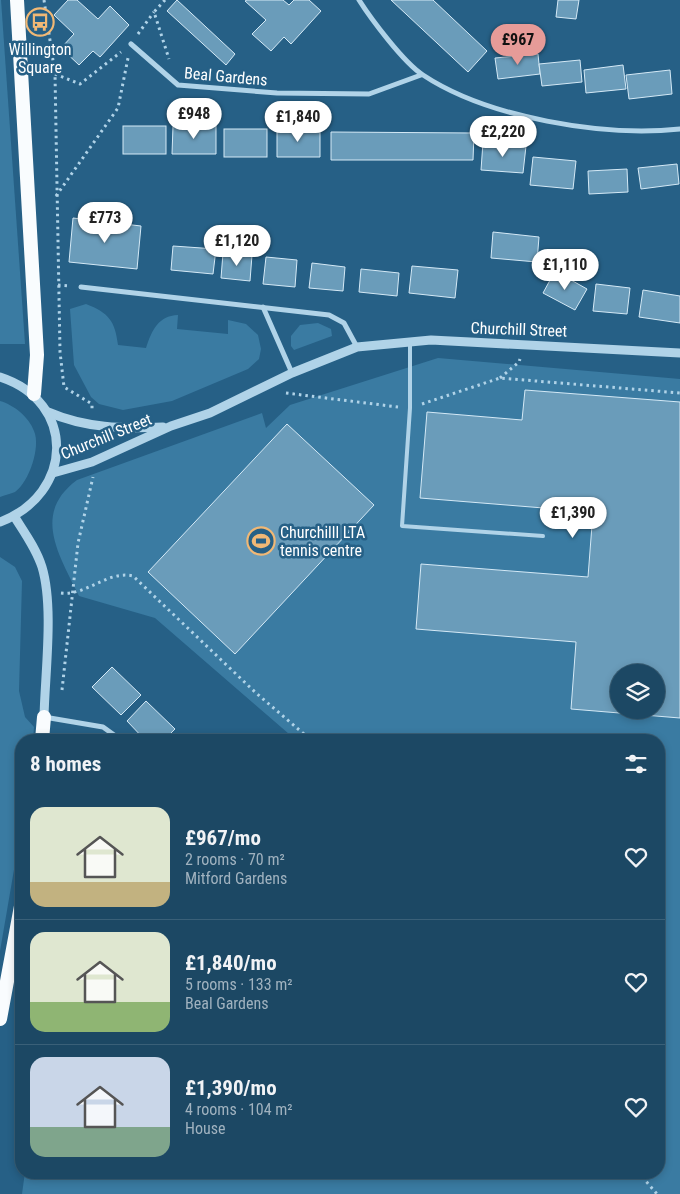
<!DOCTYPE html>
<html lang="en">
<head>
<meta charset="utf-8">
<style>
	body { margin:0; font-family:"Roboto Condensed",sans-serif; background:#29526d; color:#f1f3f6; height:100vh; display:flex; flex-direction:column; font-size:19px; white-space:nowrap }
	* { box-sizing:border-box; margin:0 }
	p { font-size:16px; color:#a0b2bf }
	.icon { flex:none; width:28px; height:28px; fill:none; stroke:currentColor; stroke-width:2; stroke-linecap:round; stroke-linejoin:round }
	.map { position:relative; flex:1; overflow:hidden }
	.sheet { position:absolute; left:15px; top:734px; width:650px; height:445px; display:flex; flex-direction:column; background:#1c4864; border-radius:20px; box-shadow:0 2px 8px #0003,0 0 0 1px #3a6078 }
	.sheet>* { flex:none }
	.controls { position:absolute; left:610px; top:664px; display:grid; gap:10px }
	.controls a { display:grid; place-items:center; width:55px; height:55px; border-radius:50%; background:#1c4864; box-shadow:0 2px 8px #0003,0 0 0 1px #3a6078; font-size:25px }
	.price { position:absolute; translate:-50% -42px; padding:0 11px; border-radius:18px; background:#fff; color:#222; font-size:16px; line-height:32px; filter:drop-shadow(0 1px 2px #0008) }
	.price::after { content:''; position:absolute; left:50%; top:30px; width:15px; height:11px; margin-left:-8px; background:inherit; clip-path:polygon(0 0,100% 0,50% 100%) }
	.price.current { background:#e69b98; color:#111 }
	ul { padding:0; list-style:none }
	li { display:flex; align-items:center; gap:15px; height:125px; padding:0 15px }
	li+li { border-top:1px solid #3a6078 }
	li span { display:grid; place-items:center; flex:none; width:140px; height:100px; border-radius:15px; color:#555 }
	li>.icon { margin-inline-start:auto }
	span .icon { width:60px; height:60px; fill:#fffc; stroke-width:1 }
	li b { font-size:21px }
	h2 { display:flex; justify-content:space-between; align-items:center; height:60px; padding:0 15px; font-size:21px }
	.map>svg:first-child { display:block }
	.green { fill:#3a7ba2; fill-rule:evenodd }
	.building { fill:#6a9cba; stroke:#d4e9f6; fill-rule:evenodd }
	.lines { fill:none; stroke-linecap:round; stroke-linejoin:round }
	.path { stroke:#b0d3e8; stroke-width:3; stroke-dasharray:2.5 4; stroke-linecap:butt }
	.service { stroke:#b0d3e8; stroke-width:4 }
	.minor { stroke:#b0d3e8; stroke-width:5 }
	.tertiary { stroke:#b0d3e8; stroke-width:9 }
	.trunk { stroke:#f9fcfe; stroke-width:14 }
	.labels { text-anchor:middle; stroke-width:5; stroke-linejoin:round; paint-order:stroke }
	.poi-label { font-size:16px; fill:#fff; stroke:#266086 }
	.street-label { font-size:16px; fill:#fff; stroke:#266086 }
</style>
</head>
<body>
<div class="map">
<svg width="680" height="1194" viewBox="0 0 680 1194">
	<rect width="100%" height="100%" fill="#266086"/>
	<g class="green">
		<polygon points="0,0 1,0 25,344 0,344"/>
		<path d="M 86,304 C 109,313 115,321 118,345 L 146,348 C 152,330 158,316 178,315 L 177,329 L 228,334 L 228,320 L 246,324 L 258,335 L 261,349 L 259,359 L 248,369 L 172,401 L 123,410 L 99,404 L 91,397 L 74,365 L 70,309 Z"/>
		<polygon points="318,323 331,329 332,336 294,350 291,346 291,336 300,325"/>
		<path d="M 438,358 L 680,379 L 680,1194 L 22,1194 L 25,1172 L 659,1172 L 659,740 L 296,740 L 155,618 L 79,596 C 60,556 31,514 77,480 L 262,413 L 266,428 L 290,405 ZM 619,672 L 656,672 L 656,710 L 619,710 Z"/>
		<path d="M 0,401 C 14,405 29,417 34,431 C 41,447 29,482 15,492 C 11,494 4,495 0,497 Z"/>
		<polygon points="0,557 15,567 22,581 19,691 25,717 34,727 33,740 21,740 21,829 0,951"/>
	</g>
	<g class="building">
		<polygon points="68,0 77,0 98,19 110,6 129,25 100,57 93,51 79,65 61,48 74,34 54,15"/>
		<polygon points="177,0 235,54 226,65 167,11"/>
		<polygon points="247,0 283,0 289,5 294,0 309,0 321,11 291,44 284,37 271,51 252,34 266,20 245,1"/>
		<polygon points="391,0 433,0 487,51 468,72"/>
		<polygon points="558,0 579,0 576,19 556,17"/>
		<polygon points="538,54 540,74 498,79 495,58"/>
		<polygon points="580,60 582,82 542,86 539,64"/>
		<polygon points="623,65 626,89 586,93 584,70"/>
		<polygon points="670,70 672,94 629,99 626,75"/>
		<rect x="123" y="126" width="43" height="28"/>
		<polygon points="173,126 216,126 216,154 172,154"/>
		<rect x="224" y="129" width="43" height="28"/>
		<polygon points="277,129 320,130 320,157 277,157"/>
		<polygon points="331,132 474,133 473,160 331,160"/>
		<polygon points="483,142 526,146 523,173 481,170"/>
		<polygon points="533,157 576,161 573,189 530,185"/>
		<polygon points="677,164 679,184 641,189 638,168"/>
		<polygon points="627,169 628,192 589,194 588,171"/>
		<polygon points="73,218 141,226 137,269 69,262"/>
		<polygon points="493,232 539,237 537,262 491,258"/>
		<polygon points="173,246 216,249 213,274 171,270"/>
		<polygon points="223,253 252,255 250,281 221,278"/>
		<polygon points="266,257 297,260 295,287 263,284"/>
		<polygon points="312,263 345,267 343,291 309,288"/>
		<polygon points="412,266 458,270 455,298 409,293"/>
		<polygon points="361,269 399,273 397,296 359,292"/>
		<polygon points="555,271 587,289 575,310 543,293"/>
		<polygon points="596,284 630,288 627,314 593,311"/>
		<polygon points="643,290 680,296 680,323 639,317"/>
		<path d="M 525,390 L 680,402 L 680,718 L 571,709 L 576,642 L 416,629 L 421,564 L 588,577 L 593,512 L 420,498 L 427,412 L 522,420 ZM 619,672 L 656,672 L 656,710 L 619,710 Z"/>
		<polygon points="287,424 374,505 235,654 148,572"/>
		<polygon points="112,667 141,695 121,715 92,687"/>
		<polygon points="146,701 175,729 164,740 145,740 127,721"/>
	</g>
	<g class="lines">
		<g class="path">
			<polyline points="44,0 55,74 60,352 64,387 92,404 92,411"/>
			<polyline points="165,0 154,12 169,59"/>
			<polyline points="138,34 154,12"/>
			<polyline points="55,74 80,84 121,52"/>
			<polyline points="56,196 118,108 128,58"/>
			<polyline points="58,285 70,286"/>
			<polyline points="500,378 519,362 520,359"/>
			<polyline points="286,393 398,407"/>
			<polyline points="422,404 500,378 680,393"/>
			<path d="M 61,593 C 86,596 108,570 133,576 L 256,693 L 311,740"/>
			<polyline points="62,690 78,543 93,477"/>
			<polyline points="638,1172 657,1194"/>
		</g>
		<polyline class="service" points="410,343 410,408 402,526 543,536"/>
		<g class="minor">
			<path d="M 359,0 C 371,19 404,63 423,75 C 488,118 603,137 680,129"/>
			<polyline points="131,44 178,85 277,93 369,94 421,75"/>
			<polyline points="81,287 329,315 344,323 357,347"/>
			<polyline points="263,307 292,373"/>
			<polyline points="44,717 103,727 121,740"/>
		</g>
		<g class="tertiary">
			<path d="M 0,377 C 77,402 74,494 0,522"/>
			<path d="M 48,412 C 85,428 123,429 163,427"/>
			<polyline points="53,473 92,462 171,426 210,413 292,373 357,347 431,340 680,353"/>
			<path d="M 14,516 C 24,532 36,548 42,567 C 54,607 45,673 44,717"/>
		</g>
		<g class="trunk">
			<polyline points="17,0 37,355 34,394"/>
			<polyline points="42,740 44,717"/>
			<polyline points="0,1019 21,906"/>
		</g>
	</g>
	<defs>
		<g id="bus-ring" transform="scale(1.4375)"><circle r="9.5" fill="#266086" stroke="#f1b875" stroke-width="1.5"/><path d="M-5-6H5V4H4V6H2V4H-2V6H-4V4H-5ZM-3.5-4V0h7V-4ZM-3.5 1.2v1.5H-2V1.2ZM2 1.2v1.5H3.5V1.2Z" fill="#f1b875"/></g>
		<g id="stadium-ring" transform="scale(1.4375)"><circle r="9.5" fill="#266086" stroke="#f1b875" stroke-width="1.5"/><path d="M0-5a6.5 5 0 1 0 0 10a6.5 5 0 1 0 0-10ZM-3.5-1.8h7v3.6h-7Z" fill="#f1b875"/></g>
	</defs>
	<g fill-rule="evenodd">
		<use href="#bus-ring" x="40" y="22"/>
		<use href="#stadium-ring" x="261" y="541"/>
	</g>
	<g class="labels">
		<g class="poi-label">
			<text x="40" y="55">Willington<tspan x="40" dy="18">Square</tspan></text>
			<text x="280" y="538" text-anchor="start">Churchilll LTA<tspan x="280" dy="18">tennis centre</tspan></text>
		</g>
		<g class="street-label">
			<text transform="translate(226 76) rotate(5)" y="6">Beal Gardens</text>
			<text transform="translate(519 329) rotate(2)" y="6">Churchill Street</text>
			<text transform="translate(106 436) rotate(-22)" y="6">Churchill Street</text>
		</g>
	</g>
</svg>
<div class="controls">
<a><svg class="icon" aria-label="layers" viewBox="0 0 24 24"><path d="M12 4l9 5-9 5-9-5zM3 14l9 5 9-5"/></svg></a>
</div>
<b class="price current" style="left:518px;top:66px">£967</b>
<b class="price" style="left:194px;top:140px">£948</b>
<b class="price" style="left:298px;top:143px">£1,840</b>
<b class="price" style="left:503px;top:158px">£2,220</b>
<b class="price" style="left:105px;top:244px">£773</b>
<b class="price" style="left:237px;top:267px">£1,120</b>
<b class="price" style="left:565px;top:291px">£1,110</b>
<b class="price" style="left:573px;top:539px">£1,390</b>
<section class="sheet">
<h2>8 homes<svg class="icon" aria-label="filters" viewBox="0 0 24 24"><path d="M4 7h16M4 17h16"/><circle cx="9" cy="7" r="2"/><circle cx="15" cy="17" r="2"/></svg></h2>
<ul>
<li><span style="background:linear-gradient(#dfe7d0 75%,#c2b280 0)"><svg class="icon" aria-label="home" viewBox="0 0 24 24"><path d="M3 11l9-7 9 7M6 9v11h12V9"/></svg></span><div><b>£967/mo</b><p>2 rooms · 70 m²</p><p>Mitford Gardens</p></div><svg class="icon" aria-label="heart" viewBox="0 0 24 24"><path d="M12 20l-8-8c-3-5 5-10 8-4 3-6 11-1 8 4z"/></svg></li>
<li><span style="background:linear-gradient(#dfe7d0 70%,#8fb573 0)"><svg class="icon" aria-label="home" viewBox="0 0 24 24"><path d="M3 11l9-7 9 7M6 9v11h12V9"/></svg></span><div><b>£1,840/mo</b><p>5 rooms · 133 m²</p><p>Beal Gardens</p></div><svg class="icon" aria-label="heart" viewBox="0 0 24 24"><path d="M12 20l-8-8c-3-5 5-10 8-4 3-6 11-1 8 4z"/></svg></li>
<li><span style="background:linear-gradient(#c9d6e8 70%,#7fa58c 0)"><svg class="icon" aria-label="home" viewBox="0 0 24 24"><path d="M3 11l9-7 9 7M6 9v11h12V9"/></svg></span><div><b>£1,390/mo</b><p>4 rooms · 104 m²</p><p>House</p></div><svg class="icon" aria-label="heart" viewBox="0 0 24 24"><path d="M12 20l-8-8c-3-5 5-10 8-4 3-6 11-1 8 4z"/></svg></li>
</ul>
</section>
</div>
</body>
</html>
